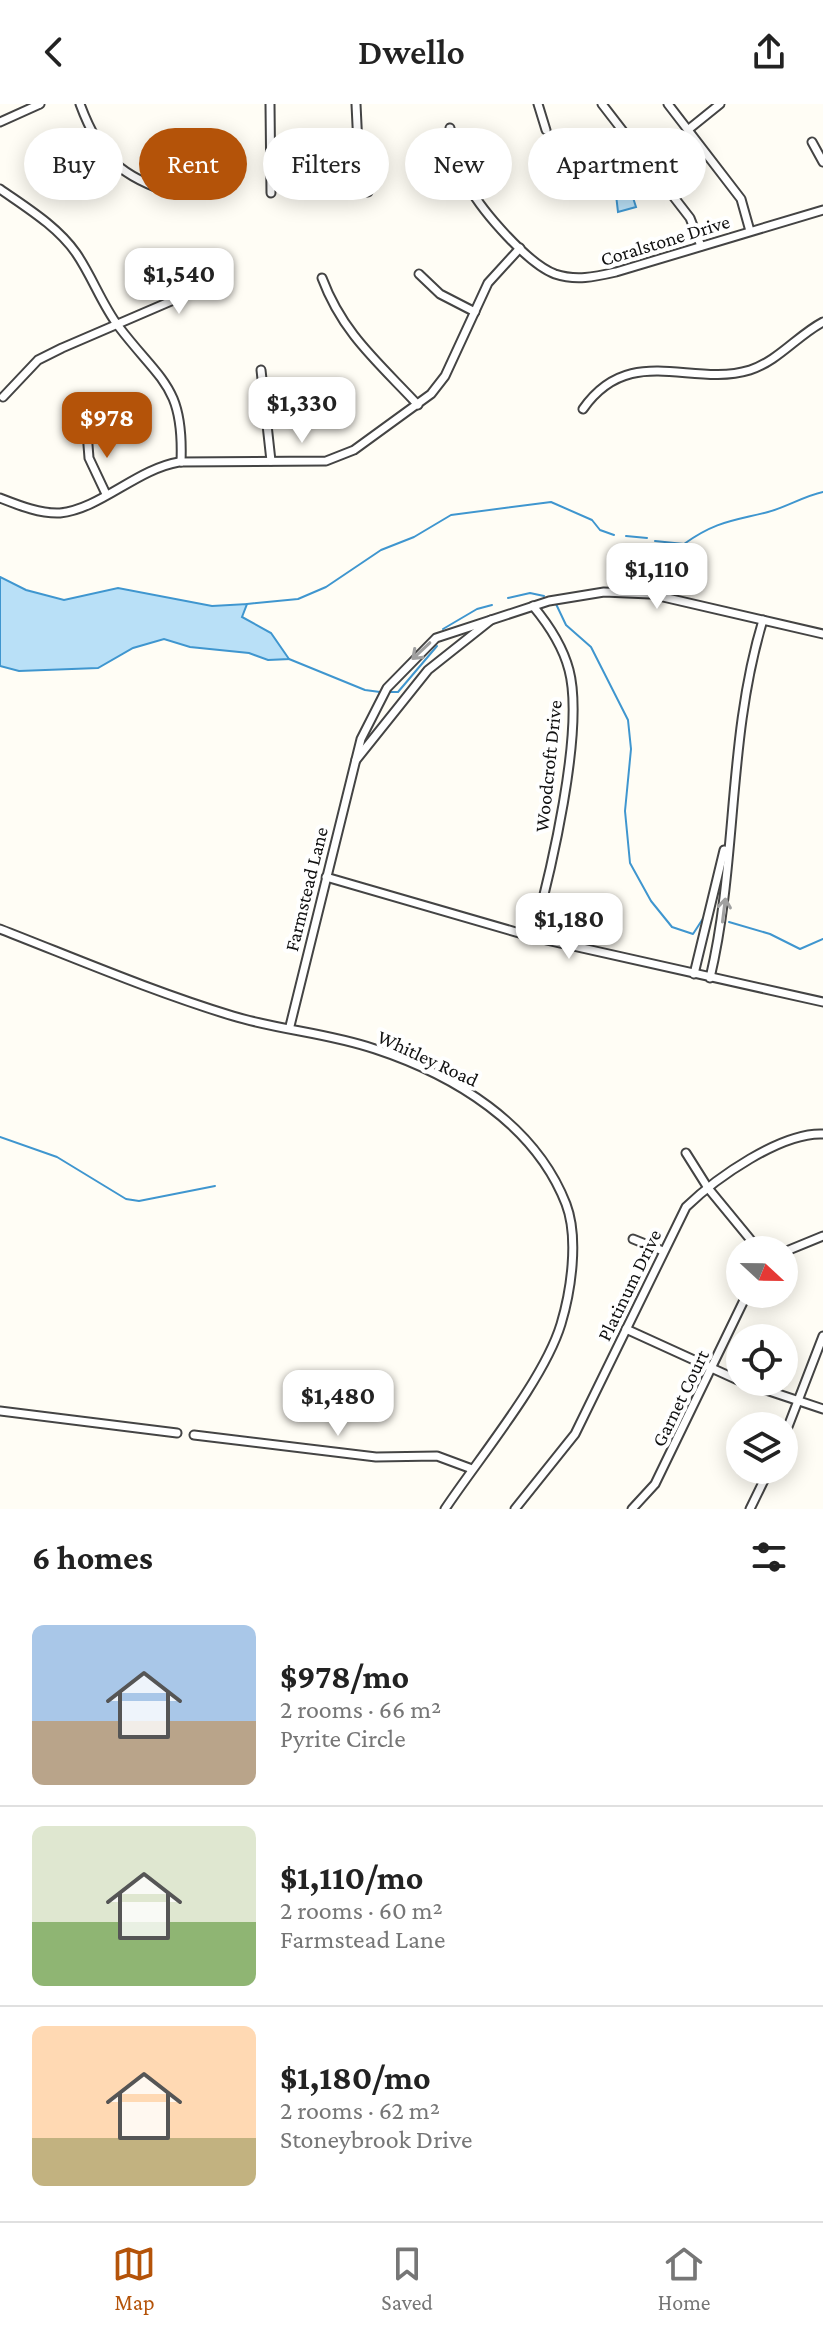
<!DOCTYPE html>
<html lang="en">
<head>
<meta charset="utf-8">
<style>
	body { margin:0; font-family:"Crimson Pro",serif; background:#f6f6f6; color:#222; height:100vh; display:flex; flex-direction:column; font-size:30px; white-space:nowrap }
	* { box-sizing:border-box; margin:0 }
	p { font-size:26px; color:#767676 }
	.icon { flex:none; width:44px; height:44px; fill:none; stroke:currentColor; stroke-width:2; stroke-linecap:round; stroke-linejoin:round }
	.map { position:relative; height:1405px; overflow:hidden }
	.panel { display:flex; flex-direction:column; background:#fff; flex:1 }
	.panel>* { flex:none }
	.top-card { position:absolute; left:24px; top:24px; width:776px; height:72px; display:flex; gap:16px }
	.needle { width:52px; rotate:112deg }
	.fabs { position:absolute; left:726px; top:1132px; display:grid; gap:16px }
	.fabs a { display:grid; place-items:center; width:72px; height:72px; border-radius:50%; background:#fff; box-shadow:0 4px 20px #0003; font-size:40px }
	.price { position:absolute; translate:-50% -68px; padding:0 18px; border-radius:16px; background:#fff; color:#222; font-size:26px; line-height:52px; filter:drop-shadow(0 2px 4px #0008) }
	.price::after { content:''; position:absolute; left:50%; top:48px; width:24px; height:18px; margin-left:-12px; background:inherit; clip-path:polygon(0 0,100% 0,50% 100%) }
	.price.selected { background:#b45309; color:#fff }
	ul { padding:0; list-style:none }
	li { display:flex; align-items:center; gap:24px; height:200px; padding:0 32px }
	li+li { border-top:2px solid #e0e0e0 }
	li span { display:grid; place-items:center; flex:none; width:224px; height:160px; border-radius:12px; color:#555 }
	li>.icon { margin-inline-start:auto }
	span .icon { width:96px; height:96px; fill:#fffc; stroke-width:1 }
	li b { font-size:34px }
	h2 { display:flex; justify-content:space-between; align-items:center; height:96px; padding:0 32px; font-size:34px }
	.chip { padding:0 28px; border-radius:36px; background:#fff; box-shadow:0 4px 20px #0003; font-size:28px; line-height:72px }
	.chip.selected { background:#b45309; color:#fff }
	header { display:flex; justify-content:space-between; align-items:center; height:104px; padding:0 32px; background:#fff; font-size:36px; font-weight:600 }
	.tabs { display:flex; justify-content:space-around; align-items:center; height:112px; border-top:2px solid #e0e0e0; background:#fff; font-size:22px; color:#767676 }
	.tabs a { display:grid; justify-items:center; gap:4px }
	.tabs .selected { color:#b45309 }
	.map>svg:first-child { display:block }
	.water { fill:#b9e0f7; stroke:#3f96cf; stroke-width:2 }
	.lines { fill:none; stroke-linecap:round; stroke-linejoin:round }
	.stream { stroke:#3f96cf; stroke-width:2 }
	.minor-casing { stroke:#444; stroke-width:11 }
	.minor { stroke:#fff; stroke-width:7 }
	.oneway { stroke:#a0a0a0 }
	.labels { text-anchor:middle; stroke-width:8; stroke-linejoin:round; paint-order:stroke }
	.street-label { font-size:20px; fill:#111; stroke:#fff }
</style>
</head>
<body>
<header><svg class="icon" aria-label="back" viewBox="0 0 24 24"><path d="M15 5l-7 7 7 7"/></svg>Dwello<svg class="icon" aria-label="share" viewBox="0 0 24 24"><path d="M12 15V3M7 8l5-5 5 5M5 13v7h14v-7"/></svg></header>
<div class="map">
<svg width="823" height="1405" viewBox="0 0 823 1405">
	<rect width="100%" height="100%" fill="#fffdf5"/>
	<g class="water">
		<polygon points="628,78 636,103 618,108 615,82"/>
		<polygon points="0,473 26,486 64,496 118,484 212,502 247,500 242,513 271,529 289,555 268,556 249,549 190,543 164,535 133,544 98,564 19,567 0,562"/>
	</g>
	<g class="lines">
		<g class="stream">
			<polyline points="626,432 647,434"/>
			<path d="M 655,437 L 684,440 C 716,417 733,417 768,408 C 787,403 804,392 823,388"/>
			<polyline points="508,494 530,489 544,492"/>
			<polyline points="247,500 298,495 326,483 381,446 414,433 451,411 551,398 592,416 600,426 614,431"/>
			<polyline points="556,500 566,521 591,543 628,616 631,645 625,707 630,759 651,797 672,823 693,830 704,813"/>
			<polyline points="443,525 477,505 492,501"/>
			<polyline points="289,555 365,586 380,588"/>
			<polyline points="388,588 398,588 437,542"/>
			<polyline points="729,818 770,830 800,845 823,835"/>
			<polyline points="0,1033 57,1053 126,1095 139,1097 215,1082"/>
		</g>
		<g class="minor-casing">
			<g id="minor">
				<path d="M 80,0 C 100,54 121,73 175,90"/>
				<polyline points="270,0 271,89"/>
				<polyline points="356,0 358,42 368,88"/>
				<polyline points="538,0 546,26"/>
				<polyline points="602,0 690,114 701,142"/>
				<polyline points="668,0 741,95 750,127"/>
				<polyline points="0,18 40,0"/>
				<path d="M 450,24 C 454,44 459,64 469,83 C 483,108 528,160 555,170 C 576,177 594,173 616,168 L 823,106"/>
				<polyline points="689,25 720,0"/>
				<polyline points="812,38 823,58"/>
				<path d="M 0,85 C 27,104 57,122 76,149 C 92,172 102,201 119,223 C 161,278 184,282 181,358"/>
				<polyline points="419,170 440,190 475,208"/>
				<path d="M 322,174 C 343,230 378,258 418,301"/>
				<polyline points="261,266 271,357"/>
				<polyline points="3,293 38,256 62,244 227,173"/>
				<path d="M 583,305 C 630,238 691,284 750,266 C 778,257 798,231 823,218"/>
				<polyline points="87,328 89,354 106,390"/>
				<path d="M 0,394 C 18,401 40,410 60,409 C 100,405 137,365 179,358 L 326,357 L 354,346 L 431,290 L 445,272 L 488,179 L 520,144"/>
				<polyline points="356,656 428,566 491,516"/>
				<polyline points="326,773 533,833 823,898"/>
				<path d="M 0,825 C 77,855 154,888 233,912 C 279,926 328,929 375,945 C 454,971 535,1020 566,1100 C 579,1134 571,1187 561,1220 C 544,1276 479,1354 445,1405"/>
				<path d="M 533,833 C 550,771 585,626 569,566 C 563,543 548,520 533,502"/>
				<polyline points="694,870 724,746"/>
				<path d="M 710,874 C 738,756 727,634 763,516"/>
				<polyline points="290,922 361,635 387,584 436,534 549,497 604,488 650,490 823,530"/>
				<polyline points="686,1049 708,1084 759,1146"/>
				<polyline points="633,1135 663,1147"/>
				<polyline points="784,1148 823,1132"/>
				<polyline points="626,1225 740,1277"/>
				<polyline points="742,1278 823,1305"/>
				<polyline points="0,1307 177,1329"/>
				<polyline points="194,1331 376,1353 437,1352 472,1365"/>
				<polyline points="784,1333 823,1232"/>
				<path d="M 515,1405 L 575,1330 L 686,1103 C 716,1074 781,1028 823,1030"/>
				<polyline points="632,1405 655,1380 747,1190"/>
				<polyline points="750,1405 769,1366"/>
			</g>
		</g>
		<use href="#minor" class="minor"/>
	</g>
	<defs><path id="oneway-shaft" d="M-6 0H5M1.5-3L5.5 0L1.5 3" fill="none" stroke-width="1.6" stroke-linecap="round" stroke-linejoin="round" transform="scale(2)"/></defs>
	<g class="oneway">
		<use href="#oneway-shaft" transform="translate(421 547) rotate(137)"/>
		<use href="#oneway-shaft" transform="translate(724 806) rotate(-83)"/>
	</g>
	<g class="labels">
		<g class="street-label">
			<text transform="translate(665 136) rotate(-17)" y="7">Coralstone Drive</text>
			<text transform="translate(548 662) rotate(-84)" y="7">Woodcroft Drive</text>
			<text transform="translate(306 785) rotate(-76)" y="7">Farmstead Lane</text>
			<text transform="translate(428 954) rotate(25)" y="7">Whitley Road</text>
			<text transform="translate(629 1181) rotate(-64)" y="7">Platinum Drive</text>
			<text transform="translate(680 1294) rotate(-64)" y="7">Garnet Court</text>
		</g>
	</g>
</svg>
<div class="fabs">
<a><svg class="needle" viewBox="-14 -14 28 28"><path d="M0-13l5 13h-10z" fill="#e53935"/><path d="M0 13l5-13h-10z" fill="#767676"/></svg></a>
<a><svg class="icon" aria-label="locate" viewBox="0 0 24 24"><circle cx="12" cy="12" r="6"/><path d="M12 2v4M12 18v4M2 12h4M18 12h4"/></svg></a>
<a><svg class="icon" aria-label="layers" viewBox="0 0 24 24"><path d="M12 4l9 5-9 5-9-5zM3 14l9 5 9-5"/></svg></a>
</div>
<b class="price" style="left:179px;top:212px">$1,540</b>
<b class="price" style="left:302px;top:341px">$1,330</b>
<b class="price selected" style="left:107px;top:356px">$978</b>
<b class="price" style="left:657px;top:507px">$1,110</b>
<b class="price" style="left:569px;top:857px">$1,180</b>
<b class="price" style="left:338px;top:1334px">$1,480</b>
<div class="top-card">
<a class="chip">Buy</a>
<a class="chip selected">Rent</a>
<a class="chip">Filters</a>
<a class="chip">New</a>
<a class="chip">Apartment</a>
</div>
</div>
<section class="panel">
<h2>6 homes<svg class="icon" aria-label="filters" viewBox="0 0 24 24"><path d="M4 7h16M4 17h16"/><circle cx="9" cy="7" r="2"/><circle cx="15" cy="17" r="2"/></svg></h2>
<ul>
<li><span style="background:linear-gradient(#a9c7e8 60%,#b9a48a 0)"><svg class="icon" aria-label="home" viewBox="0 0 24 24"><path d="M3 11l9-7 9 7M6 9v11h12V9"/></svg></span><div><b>$978/mo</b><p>2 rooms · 66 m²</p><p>Pyrite Circle</p></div></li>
<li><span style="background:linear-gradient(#dfe7d0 60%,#8fb573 0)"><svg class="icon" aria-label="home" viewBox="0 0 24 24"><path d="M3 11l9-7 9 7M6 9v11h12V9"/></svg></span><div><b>$1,110/mo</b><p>2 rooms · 60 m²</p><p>Farmstead Lane</p></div></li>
<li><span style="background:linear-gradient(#ffd9b3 70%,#c2b280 0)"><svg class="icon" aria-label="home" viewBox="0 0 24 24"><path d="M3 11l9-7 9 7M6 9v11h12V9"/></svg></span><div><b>$1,180/mo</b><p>2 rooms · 62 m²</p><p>Stoneybrook Drive</p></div></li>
</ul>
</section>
<nav class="tabs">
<a class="selected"><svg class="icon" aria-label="map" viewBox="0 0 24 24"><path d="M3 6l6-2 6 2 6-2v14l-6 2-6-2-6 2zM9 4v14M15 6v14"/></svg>Map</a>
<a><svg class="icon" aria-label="saved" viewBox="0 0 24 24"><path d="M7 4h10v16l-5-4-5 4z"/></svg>Saved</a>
<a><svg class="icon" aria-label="home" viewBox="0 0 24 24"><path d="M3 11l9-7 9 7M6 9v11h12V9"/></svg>Home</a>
</nav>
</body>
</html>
